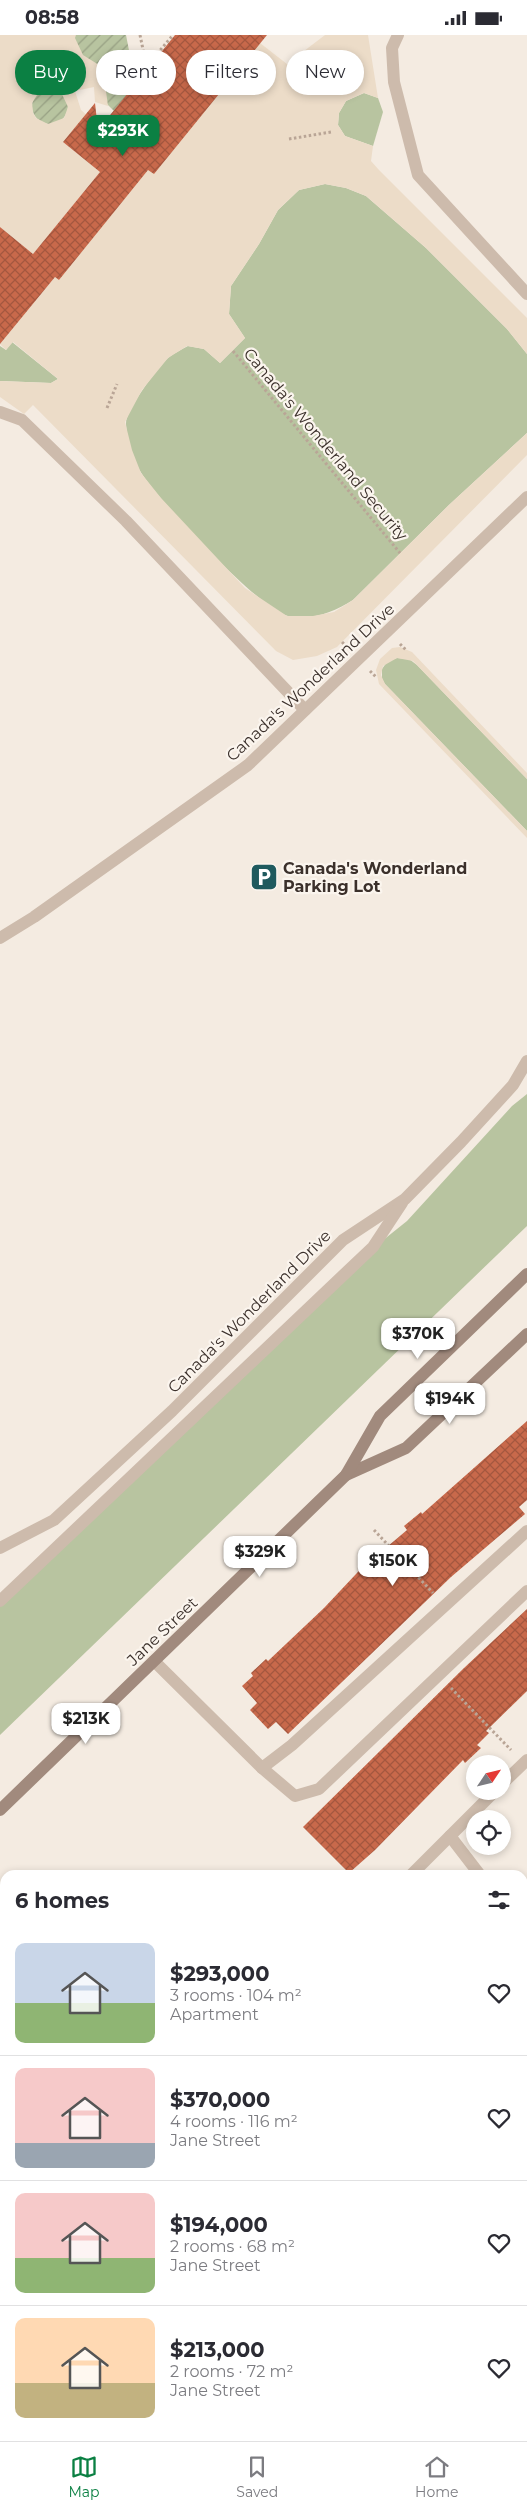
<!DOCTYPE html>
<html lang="en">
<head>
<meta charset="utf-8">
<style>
	body { margin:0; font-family:Montserrat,sans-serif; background:#f7f7f7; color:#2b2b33; height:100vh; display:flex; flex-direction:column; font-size:19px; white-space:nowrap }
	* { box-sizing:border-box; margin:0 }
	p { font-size:16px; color:#7c7c81 }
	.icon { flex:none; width:28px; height:28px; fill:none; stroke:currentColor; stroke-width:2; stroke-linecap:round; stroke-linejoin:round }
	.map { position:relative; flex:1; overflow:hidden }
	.details { position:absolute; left:0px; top:1835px; width:528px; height:571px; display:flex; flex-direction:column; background:#fff; border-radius:15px 15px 0 0; box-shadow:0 2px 8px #0003 }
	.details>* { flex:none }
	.hud { position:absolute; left:15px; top:15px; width:498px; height:45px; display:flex; gap:10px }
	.needle { width:32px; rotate:55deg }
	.tools { position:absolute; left:466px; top:1720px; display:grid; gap:10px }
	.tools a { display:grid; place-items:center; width:45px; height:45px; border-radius:50%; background:#fff; box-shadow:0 2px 8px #0003; font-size:25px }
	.price { position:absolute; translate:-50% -42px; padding:0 11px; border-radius:10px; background:#fff; color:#222; font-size:16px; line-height:32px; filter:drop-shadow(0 1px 2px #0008) }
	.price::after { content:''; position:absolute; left:50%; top:30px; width:15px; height:11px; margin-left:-8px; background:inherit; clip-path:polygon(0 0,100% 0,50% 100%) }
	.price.current { background:#0b8043; color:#fff }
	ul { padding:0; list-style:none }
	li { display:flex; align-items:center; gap:15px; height:125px; padding:0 15px }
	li+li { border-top:1px solid #e1e1e2 }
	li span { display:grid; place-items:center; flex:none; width:140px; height:100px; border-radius:10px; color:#555 }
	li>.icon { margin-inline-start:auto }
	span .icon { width:60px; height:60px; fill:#fffc; stroke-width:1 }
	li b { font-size:21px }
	h2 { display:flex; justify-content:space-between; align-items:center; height:60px; padding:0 15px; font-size:21px }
	.tag { padding:0 18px; border-radius:22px; background:#fff; box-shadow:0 2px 8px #0003; font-size:18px; line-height:45px }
	.tag.current { background:#0b8043; color:#fff }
	.status { display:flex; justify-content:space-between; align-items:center; height:35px; padding:0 25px; background:#fff; direction:ltr }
	.status svg { height:14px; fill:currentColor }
	.tab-bar { display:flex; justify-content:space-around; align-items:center; height:70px; border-top:1px solid #e1e1e2; background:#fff; font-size:14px; color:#7c7c81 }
	.tab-bar a { display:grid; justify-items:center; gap:2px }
	.tab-bar .current { color:#0b8043 }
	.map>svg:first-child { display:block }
	.green { fill:#b8c4a0 }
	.garden { fill:url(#garden-furrows) }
	.plaza { fill:#ecdcc8; fill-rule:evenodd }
	.water { fill:#7fb0b2 }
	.building { fill:url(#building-cross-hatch) }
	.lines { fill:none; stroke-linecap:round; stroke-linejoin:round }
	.path { stroke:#b9a596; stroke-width:3; stroke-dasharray:2.5 2.5; stroke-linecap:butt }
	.lane { stroke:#cdbbac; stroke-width:12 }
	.street { stroke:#cdbbac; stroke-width:12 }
	.secondary { stroke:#a18a7d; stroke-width:12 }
	.labels { text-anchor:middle; stroke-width:4.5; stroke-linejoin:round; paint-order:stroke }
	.street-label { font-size:16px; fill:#3b302b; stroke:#fbf5ee }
	.poi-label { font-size:16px; font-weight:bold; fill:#3b302b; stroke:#fbf5ee; text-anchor:start }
</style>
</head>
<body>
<div class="status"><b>08:58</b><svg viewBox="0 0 49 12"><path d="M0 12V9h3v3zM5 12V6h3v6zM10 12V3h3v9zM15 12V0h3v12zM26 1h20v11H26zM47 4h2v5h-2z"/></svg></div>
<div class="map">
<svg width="527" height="2406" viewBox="0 0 527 2406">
	<defs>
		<pattern id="garden-furrows" width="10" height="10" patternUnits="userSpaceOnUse" patternTransform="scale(1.25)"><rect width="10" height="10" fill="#b8c4a0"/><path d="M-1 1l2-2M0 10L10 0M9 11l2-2" fill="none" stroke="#97a083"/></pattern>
		<pattern id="building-cross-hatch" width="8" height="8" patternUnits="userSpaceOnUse" patternTransform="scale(1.25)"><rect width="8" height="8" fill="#c8694b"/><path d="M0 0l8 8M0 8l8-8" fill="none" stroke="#a4573f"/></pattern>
	</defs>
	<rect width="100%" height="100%" fill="#f4ebe1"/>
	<g class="green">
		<polygon points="364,58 378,63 383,77 373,111 345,101 338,90 339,78 346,66"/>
		<path d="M 325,149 L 346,153 L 366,161 L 426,213 L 507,294 L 527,319 L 527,398 L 450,469 L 353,565 C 334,577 312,586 288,581 C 260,575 159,466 142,439 C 133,426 127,404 126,389 C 125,376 158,332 168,323 C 174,318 181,315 188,311 L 204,314 L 220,328 L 245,303 L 229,279 L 231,251 L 259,209 L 278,175 L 299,155 Z"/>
		<polygon points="12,307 58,344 51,348 0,346 0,311 6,315"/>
		<polygon points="397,623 409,624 417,630 527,744 527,796 385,649 382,644 382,634 387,627"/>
		<polygon points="527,1059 527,1191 0,1700 0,1571 372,1214 407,1186 512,1071"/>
	</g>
	<g class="garden">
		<polygon points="71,0 126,0 133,36 141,42 114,76 106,68"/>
		<circle cx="50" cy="71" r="18"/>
	</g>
	<g class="plaza">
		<path d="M 0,0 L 76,0 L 75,3 L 83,20 L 99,30 L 103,34 L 108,71 L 95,67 L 94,52 L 75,56 L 81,75 L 100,92 L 99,94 L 84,82 L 63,107 L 100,137 L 33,219 L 0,192 ZM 49,53 L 61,57 L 68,72 L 64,83 L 48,89 L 36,83 L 33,78 L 32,68 L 39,57 Z"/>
		<polygon points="325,0 368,0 378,63 364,58 346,66 339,78 338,90 345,101 373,111 371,126 379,135 527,283 527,319 507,294 426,213 366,161 346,153 325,149 299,155 278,175 259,209 231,251 229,279 245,303 220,328 204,314 187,311 168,323 142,355 125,387 132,415 141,438 161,463 245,553 287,581 313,581 334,577 353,565 450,469 527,398 527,420 337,612 317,621 293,625 276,616 33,370 24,379 0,362 0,346 51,348 58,344 13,307 6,315 0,309 55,242 59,245 126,155 260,8 287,29"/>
		<polygon points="400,612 412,617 527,738 527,744 413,626 397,623 383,631 381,640 385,649 527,796 527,803 379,649 376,635 380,624 392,613"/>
	</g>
	<polygon class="water" points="5,2315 5,2401 43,2401 38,2406 0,2406 0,2317"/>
	<g class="building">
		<polygon points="175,0 267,0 154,139 148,135 59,245 55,242 0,309 0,192 33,219 100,137 63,107 95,68 98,95"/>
		<polygon points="527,1386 527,1465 519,1472 525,1479 451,1542 288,1699 276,1687 268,1694 250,1675 257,1668 242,1651 253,1641 251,1638 266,1624 268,1626 324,1573 372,1522 374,1523 407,1495 404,1491 421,1477 422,1479"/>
		<polygon points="527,1574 527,1656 486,1696 489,1698 477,1710 481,1713 465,1728 463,1725 375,1815 349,1838 303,1792 464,1633"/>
	</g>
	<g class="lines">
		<g class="path">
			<polyline points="140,0 145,24 149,28"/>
			<polyline points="141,38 173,0"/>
			<polyline points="289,104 331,97"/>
			<polyline points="233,316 400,518"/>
			<polyline points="107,373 117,349"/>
			<polyline points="342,607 347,612"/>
			<polyline points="400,609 406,615"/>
			<polyline points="370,636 377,643"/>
			<polyline points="374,1495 433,1558"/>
			<polyline points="451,1653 511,1715"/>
			<polyline points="151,2406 155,2401"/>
		</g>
		<g class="lane">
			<polyline points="398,0 392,13 394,47 418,140 527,259"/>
			<polyline points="0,377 22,385 126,486 305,675"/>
			<polyline points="0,903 34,882 248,730 527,462"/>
			<polyline points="0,1513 54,1485 172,1376 343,1205 405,1164 461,1107 513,1050 527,1026"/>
			<polyline points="0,1566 373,1212 402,1168"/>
			<polyline points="154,1626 262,1733 295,1761 319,1754 527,1556"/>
			<polyline points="262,1733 292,1710 527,1496"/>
		</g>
		<g class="street">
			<polyline points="502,1749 527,1725"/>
			<polyline points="450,1801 480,1840"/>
			<polyline points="411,1840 495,1756"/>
			<polyline points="522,1890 527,1895"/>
			<polyline points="522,2132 527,2127"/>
		</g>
		<g class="secondary">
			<polyline points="346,1440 406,1413 527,1299"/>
			<polyline points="0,1775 346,1440 380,1381 527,1239"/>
		</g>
	</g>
	<defs>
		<g id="parking-square" transform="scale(1.4375)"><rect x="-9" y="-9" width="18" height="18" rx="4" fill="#1f5a5e" stroke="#fbf5ee"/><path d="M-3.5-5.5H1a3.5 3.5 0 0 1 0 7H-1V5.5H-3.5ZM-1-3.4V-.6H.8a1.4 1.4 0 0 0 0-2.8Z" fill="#fff"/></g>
	</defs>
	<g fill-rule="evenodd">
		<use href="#parking-square" x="264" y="842"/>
	</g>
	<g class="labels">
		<g class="street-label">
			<text transform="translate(326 409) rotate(50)" y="6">Canada's Wonderland Security</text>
			<text transform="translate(310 647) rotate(-43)" y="6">Canada's Wonderland Drive</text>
			<text transform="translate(249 1276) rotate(-45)" y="6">Canada's Wonderland Drive</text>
			<text transform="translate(162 1596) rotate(-44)" y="6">Jane Street</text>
		</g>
		<g class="poi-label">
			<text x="283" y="839">Canada's Wonderland<tspan x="283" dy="18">Parking Lot</tspan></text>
		</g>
	</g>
</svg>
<div class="tools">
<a><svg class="needle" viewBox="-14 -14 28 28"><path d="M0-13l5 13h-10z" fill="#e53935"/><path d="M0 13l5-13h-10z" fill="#7c7c81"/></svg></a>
<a><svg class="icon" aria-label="locate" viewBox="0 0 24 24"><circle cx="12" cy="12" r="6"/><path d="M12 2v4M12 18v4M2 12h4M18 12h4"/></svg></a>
</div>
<b class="price current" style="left:123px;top:122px">$293K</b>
<b class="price" style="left:418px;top:1325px">$370K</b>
<b class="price" style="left:450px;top:1390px">$194K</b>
<b class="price" style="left:260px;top:1543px">$329K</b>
<b class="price" style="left:393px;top:1552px">$150K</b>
<b class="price" style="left:86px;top:1710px">$213K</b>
<div class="hud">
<a class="tag current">Buy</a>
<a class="tag">Rent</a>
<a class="tag">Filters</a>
<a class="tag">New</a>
</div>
<section class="details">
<h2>6 homes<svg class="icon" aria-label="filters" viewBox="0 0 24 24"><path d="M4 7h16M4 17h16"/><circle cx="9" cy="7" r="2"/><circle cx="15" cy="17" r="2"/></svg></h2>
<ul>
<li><span style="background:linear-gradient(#c9d6e8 60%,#8fb573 0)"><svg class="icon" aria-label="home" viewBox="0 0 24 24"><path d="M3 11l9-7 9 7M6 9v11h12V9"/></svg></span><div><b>$293,000</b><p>3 rooms · 104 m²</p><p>Apartment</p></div><svg class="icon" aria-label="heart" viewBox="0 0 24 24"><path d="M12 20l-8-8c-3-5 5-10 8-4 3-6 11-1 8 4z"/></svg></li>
<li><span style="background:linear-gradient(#f6c9c9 75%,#9aa5b1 0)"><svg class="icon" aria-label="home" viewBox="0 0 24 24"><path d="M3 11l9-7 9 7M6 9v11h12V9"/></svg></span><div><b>$370,000</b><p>4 rooms · 116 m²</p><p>Jane Street</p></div><svg class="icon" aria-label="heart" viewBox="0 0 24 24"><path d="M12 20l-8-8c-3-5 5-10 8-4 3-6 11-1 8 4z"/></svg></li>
<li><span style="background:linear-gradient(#f6c9c9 65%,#8fb573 0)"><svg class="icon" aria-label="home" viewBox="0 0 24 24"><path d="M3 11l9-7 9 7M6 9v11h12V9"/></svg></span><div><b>$194,000</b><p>2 rooms · 68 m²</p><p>Jane Street</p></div><svg class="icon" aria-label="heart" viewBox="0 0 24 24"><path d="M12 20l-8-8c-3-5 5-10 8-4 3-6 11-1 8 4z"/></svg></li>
<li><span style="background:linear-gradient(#ffd9b3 65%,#c2b280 0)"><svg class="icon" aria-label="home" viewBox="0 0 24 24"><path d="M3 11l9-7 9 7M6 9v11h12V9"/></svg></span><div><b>$213,000</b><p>2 rooms · 72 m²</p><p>Jane Street</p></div><svg class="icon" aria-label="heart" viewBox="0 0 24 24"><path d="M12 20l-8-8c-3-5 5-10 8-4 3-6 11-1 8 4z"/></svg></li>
</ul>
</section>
</div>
<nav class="tab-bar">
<a class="current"><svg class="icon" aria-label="map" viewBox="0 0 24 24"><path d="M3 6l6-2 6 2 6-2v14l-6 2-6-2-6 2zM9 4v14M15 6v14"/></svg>Map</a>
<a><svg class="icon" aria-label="saved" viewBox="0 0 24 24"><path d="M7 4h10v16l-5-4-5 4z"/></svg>Saved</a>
<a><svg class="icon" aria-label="home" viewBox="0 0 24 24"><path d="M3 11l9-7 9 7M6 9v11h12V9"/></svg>Home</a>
</nav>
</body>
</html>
